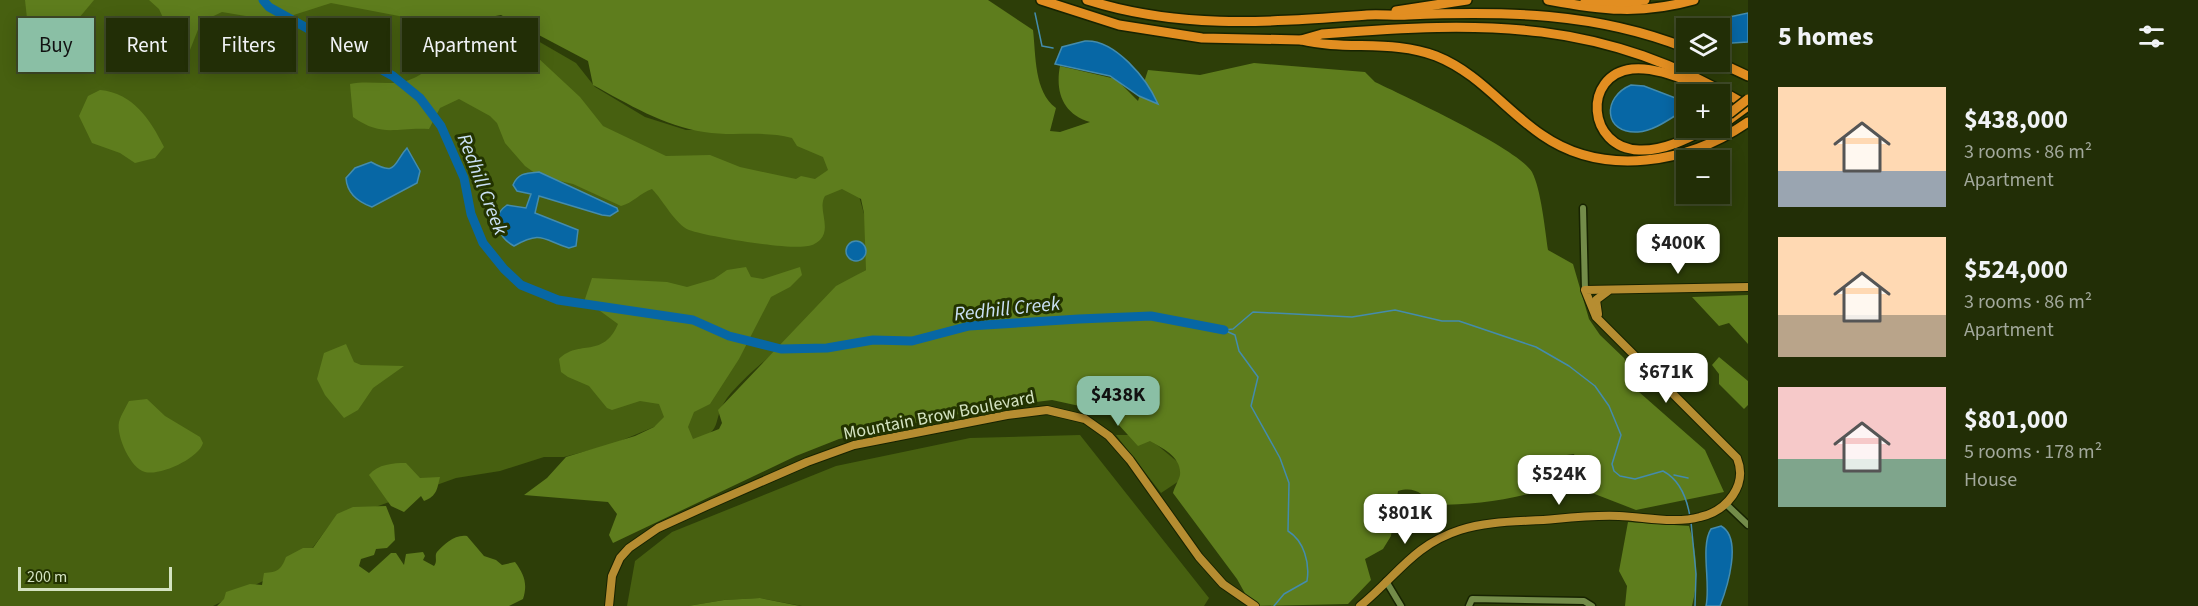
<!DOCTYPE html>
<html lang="en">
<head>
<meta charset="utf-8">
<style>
	body { margin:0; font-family:"Source Sans 3",sans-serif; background:#2e3a14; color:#f1f3f6; height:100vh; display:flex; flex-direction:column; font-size:22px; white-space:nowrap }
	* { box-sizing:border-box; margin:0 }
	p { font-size:20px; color:#a2a89b }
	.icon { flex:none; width:33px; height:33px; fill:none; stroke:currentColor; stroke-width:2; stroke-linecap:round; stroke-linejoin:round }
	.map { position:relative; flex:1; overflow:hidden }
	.drawer { display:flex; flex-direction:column; background:#222e06; width:450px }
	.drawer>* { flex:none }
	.guide { position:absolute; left:18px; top:18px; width:570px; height:54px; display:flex; gap:12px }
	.tools { position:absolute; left:1676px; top:18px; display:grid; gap:12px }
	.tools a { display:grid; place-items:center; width:54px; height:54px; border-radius:0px; background:#222e06; box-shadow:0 3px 15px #0003,0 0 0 2px #3f4a28; font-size:30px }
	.scale { position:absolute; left:18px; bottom:15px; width:154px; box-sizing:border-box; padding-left:6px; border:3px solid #d4e3c1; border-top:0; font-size:16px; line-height:21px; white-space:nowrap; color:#d4e3c1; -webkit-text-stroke:4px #233300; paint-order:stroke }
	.price { position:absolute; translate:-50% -51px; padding:0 14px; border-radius:12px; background:#fff; color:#222; font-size:20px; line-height:39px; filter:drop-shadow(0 2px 3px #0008) }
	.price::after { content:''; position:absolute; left:50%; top:36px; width:18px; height:14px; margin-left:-9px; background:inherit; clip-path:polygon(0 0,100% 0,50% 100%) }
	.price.selected { background:#8abfa5; color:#111 }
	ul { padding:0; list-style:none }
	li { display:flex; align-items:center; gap:18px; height:150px; padding:0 30px }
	li span { display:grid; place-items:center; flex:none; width:168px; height:120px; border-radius:0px; color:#555 }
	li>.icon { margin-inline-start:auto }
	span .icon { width:72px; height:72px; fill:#fffc; stroke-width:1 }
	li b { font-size:26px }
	h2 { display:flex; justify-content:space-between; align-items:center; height:72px; padding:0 30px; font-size:26px }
	.chip { padding:0 21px; border-radius:0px; background:#222e06; box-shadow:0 3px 15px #0003,0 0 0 2px #3f4a28; font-size:21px; line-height:54px }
	.chip.selected { background:#8abfa5; color:#111 }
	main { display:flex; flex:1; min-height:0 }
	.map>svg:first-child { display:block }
	.green { fill:#476010 }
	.forest { fill:#5e7d1d }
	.water { fill:#0767a5; stroke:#448cad; stroke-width:1.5 }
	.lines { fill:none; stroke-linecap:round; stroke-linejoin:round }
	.stream { stroke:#448cad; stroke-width:1.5 }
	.river { stroke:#0767a5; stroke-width:9 }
	.minor-casing { stroke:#172301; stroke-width:9 }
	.major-casing { stroke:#172301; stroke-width:10 }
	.highway-casing { stroke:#172301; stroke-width:12 }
	.minor { stroke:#738c49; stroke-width:6 }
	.major { stroke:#b68d31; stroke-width:8 }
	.highway { stroke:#e28e21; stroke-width:9 }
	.highway-bridge-casing { stroke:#172301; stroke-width:12; stroke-linecap:butt }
	.highway-bridge { stroke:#e28e21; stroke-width:9 }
	.labels { text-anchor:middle; stroke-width:6; stroke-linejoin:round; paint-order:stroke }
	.street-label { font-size:18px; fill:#d4e3c1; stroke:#233300 }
	.water-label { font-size:20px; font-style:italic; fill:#cbe1f6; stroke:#233300 }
</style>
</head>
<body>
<main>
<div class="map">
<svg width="1748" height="606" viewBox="0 0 1748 606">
	<rect width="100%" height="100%" fill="#2d3e08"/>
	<g class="green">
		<path d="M 0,0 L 479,0 L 490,16 L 519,27 L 531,37 L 576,63 L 595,87 L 645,117 L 686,130 L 751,130 L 803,134 L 857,189 L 868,228 L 866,270 C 838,285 825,306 802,328 C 779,350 752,369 731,393 C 706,423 732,431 681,446 L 661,424 L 613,444 L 564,457 L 544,457 L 500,471 L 456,478 L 331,523 L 311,550 L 271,577 L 213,606 L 0,606 Z"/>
		<polygon points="1080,435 1209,598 1204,606 802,606 760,598 724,600 688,606 627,606 635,561 672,532 836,466 970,438"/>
		<polygon points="1116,435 1145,435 1191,473 1161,493"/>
	</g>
	<g class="forest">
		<polygon points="25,0 94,0 33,73"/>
		<path d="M 149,0 L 988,0 L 1033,30 C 1036,55 1034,92 1056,108 L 1050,131 L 1060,132 L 1090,122 C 1063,114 1055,92 1060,66 L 1116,79 L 1138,101 L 1148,70 L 1200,75 L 1254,63 L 1365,72 L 1375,82 C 1404,96 1519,149 1532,172 C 1541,189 1545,230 1548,250 L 1573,264 L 1589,319 L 1600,335 L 1624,358 L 1639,392 L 1705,450 L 1724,492 L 1636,510 L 1587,491 L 1574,454 L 1545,458 L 1549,488 C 1512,500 1474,505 1435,505 C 1422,494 1415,486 1398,491 L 1391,536 L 1383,549 L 1365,559 L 1371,580 L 1348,604 L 1252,606 L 1237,579 L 1173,493 C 1174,488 1179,480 1180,475 C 1182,457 1162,448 1150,441 L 1138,446 L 1107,412 L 1052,400 L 988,408 L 839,439 L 796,456 L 613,543 L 609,535 L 617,514 L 608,502 L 524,495 L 547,478 L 566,457 L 635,436 L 654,427 L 664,417 L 659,404 L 640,401 L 612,410 L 607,408 L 589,386 L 568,377 L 561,372 L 559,359 C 579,339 603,359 618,324 L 596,308 L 583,305 L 592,278 L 667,282 L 687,287 L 714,279 L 727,270 L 746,267 L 751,277 L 763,279 L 800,267 L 802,275 L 790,287 L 771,297 L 739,359 L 710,404 L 694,412 L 688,427 L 693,439 L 719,429 L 722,423 L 718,410 L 836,286 L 866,270 L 864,213 L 861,199 L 842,189 L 825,196 C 817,209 832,227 820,240 C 818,242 812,246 808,246 C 789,250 709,237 689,230 C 675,224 663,200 652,189 C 640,193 633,203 621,206 L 573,184 L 539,176 L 525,166 L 505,143 L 497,123 L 490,116 L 459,99 L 440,108 L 429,129 C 395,127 383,138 353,117 L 350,84 C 369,80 388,86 406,81 C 421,77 432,64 449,63 C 468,63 486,74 505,72 L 517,59 L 527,55 L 537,57 L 580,97 L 603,126 L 666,156 L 710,155 L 740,167 L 796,179 L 801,176 L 815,179 L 828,170 L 823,157 L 797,146 L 792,138 C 762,130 733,137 704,132 C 664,126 628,104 593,85 L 588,61 L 501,15 L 446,25 L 331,3 L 275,21 L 222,12 L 201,22 L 190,50 L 175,44 L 159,9 Z"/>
		<path d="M 100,90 C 133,93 150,119 164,147 L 155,158 L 135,163 L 120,153 L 92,143 L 79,116 L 88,96 Z"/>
		<polygon points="1748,295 1748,344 1729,323 1719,326 1692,297"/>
		<polygon points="346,344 354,362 361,365 404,366 373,388 358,410 344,418 325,395 317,379 324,353"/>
		<polygon points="1719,357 1748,381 1748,405 1744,409 1719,384 1719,374 1712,365"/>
		<path d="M 147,399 L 165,416 L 200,437 L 203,443 C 199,458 161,476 145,472 C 131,469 116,436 119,422 C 121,415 126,407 129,401 Z"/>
		<path d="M 406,463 L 420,478 L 440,477 C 437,489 437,496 424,501 L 421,496 L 404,512 L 391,506 L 369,475 C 378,464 393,463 406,463 Z"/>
		<path d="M 386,506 L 394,526 L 395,540 L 387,548 L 376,549 L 374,555 L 361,559 L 359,566 L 369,573 L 391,553 L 396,553 L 404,565 L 406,554 L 423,552 L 425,556 L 423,560 L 434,566 C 438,561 434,556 437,552 C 444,544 455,534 467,536 L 484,556 L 496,560 L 502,565 L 515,562 C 524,574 528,584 523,599 L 509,606 L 217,606 L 224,599 L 226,592 L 250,584 L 262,585 L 264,573 C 278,572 281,570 286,557 L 303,548 L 313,548 L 337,514 L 353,507 Z"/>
		<path d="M 1628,522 L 1689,526 C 1697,552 1699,580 1692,606 L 1625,606 L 1627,586 L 1619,571 Z"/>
		<polygon points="760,598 800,606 688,606 724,600"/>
	</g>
	<g class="water">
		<polygon points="1748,13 1748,42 1732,43 1719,39 1719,28 1701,27 1706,22"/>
		<path d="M 151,36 L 164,42 L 167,55 C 155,61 146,58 142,45 Z"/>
		<path d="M 1085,41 C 1115,39 1147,79 1158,104 L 1139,96 L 1110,76 L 1055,64 L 1062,47 Z"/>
		<path d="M 1631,85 L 1644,86 L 1686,102 L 1686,109 C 1672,117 1655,131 1638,132 C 1603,134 1602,97 1631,85 Z"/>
		<path d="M 407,148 L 420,171 L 417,183 L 372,207 C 358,202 347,194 346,178 L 355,168 L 371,162 C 398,177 393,163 407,148 Z"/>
		<path d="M 539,172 L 617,208 L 618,211 L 610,216 L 602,215 L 539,196 L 535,213 L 578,230 L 576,246 L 569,248 C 543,240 542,230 514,246 C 499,238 489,217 507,205 L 526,208 L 531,194 L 517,191 L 513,185 C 518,173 526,173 539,172 Z"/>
		<circle cx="856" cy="251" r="10"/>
		<path d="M 1721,526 C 1743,538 1727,588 1720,606 L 1706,606 C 1711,584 1700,546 1711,529 Z"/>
	</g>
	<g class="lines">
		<g class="stream">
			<polyline points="1035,13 1042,46 1053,48"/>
			<path d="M 1224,330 L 1233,329 L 1253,312 L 1352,317 L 1395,310 L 1442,321 L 1459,321 L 1536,347 L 1569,366 L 1595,386 L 1609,406 L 1621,435 L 1612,464 L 1614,471 L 1620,476 L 1635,479 L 1663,471 C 1680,480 1687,498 1690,517"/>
			<path d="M 1226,331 L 1235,335 L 1239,351 L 1258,377 L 1251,406 L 1280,458 L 1289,483 L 1288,531 C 1304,541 1310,563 1307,581 L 1284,594 L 1274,606"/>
			<polyline points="1674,475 1688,478"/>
			<polyline points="1691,522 1696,574 1695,606"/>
		</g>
		<polyline class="river" points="263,0 269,7 393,76 420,98 441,126 464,178 471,214 483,243 504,269 521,285 558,300 693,320 729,336 781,349 827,348 873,340 912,341 969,326 1079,319 1151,316 1224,330"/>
		<g class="minor-casing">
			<g id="minor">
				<polyline points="1583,208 1585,290"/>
				<polyline points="1726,504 1748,525"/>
				<polyline points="1386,581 1401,606"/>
				<polyline points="1469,606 1472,599 1584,601 1592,606"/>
			</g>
		</g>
		<g class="major-casing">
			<g id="major">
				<polyline points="1598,314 1596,300 1608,291"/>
				<polyline points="609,606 612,576 620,558 629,548 658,528 713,503 807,462 854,445 1007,415 1047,410 1085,419 1109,436 1130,460 1199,557 1223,584 1255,606"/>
				<path d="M 1360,606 C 1396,577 1413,545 1460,530 C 1490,520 1524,522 1555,519 C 1576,517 1597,515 1619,516 C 1645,517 1675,524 1700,517 C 1727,511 1748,485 1737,458 L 1596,317 L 1585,290 L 1748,287"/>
			</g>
		</g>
		<g class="highway-casing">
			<g id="highway">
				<path d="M 1041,0 L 1119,25 L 1202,38 L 1301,40 L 1322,34 C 1486,21 1602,18 1748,106 L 1719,127"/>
				<path d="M 1087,0 C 1182,30 1269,22 1367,15 C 1381,14 1394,16 1408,15 C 1504,11 1595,12 1686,48"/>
				<path d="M 1548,0 C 1601,10 1641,15 1694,0"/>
				<polyline points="1585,0 1626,2 1645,0"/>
				<polyline points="1396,11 1467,0"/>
				<path d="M 1301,40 C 1345,51 1393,39 1436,56 C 1479,73 1505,110 1542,135 C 1604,178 1689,163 1748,122"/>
				<polyline points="1718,62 1748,76"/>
				<path d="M 1708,128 C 1687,139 1664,151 1639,150 C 1587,148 1582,75 1632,69 C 1658,66 1688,82 1712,90"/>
			</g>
		</g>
		<use href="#minor" class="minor"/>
		<use href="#major" class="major"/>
		<use href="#highway" class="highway"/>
		<g class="highway-bridge-casing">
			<polyline id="highway-bridge" points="1729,114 1748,99"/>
		</g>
		<use href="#highway-bridge" class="highway-bridge"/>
	</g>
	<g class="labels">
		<g class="street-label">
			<text transform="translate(939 415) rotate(-11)" y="6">Mountain Brow Boulevard</text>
		</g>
		<g class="water-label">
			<text transform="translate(483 184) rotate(69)" y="7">Redhill Creek</text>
			<text transform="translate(1007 308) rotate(-6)" y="7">Redhill Creek</text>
		</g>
	</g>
</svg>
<div class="tools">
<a><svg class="icon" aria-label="layers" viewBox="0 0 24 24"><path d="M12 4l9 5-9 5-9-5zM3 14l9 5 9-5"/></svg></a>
<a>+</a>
<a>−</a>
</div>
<div class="scale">200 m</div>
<b class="price" style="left:1678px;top:275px">$400K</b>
<b class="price" style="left:1666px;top:404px">$671K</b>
<b class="price selected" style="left:1118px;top:427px">$438K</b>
<b class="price" style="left:1559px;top:506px">$524K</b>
<b class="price" style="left:1405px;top:545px">$801K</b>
<div class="guide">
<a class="chip selected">Buy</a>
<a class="chip">Rent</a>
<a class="chip">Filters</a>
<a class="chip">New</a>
<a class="chip">Apartment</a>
</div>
</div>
<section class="drawer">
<h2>5 homes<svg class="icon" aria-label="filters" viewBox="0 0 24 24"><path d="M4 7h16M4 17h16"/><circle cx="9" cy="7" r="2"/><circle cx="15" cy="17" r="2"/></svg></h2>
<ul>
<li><span style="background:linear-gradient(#ffd9b3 70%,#9aa5b1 0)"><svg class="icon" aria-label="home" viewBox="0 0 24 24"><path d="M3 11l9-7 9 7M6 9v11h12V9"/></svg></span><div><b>$438,000</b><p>3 rooms · 86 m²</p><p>Apartment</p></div></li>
<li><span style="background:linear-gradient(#ffd9b3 65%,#b9a48a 0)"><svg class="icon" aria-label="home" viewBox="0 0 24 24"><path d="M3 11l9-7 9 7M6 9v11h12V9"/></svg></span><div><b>$524,000</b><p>3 rooms · 86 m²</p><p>Apartment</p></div></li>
<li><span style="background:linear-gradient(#f6c9c9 60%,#7fa58c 0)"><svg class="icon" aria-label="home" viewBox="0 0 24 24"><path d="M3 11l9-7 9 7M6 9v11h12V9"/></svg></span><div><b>$801,000</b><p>5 rooms · 178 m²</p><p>House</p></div></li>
</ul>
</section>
</main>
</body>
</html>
